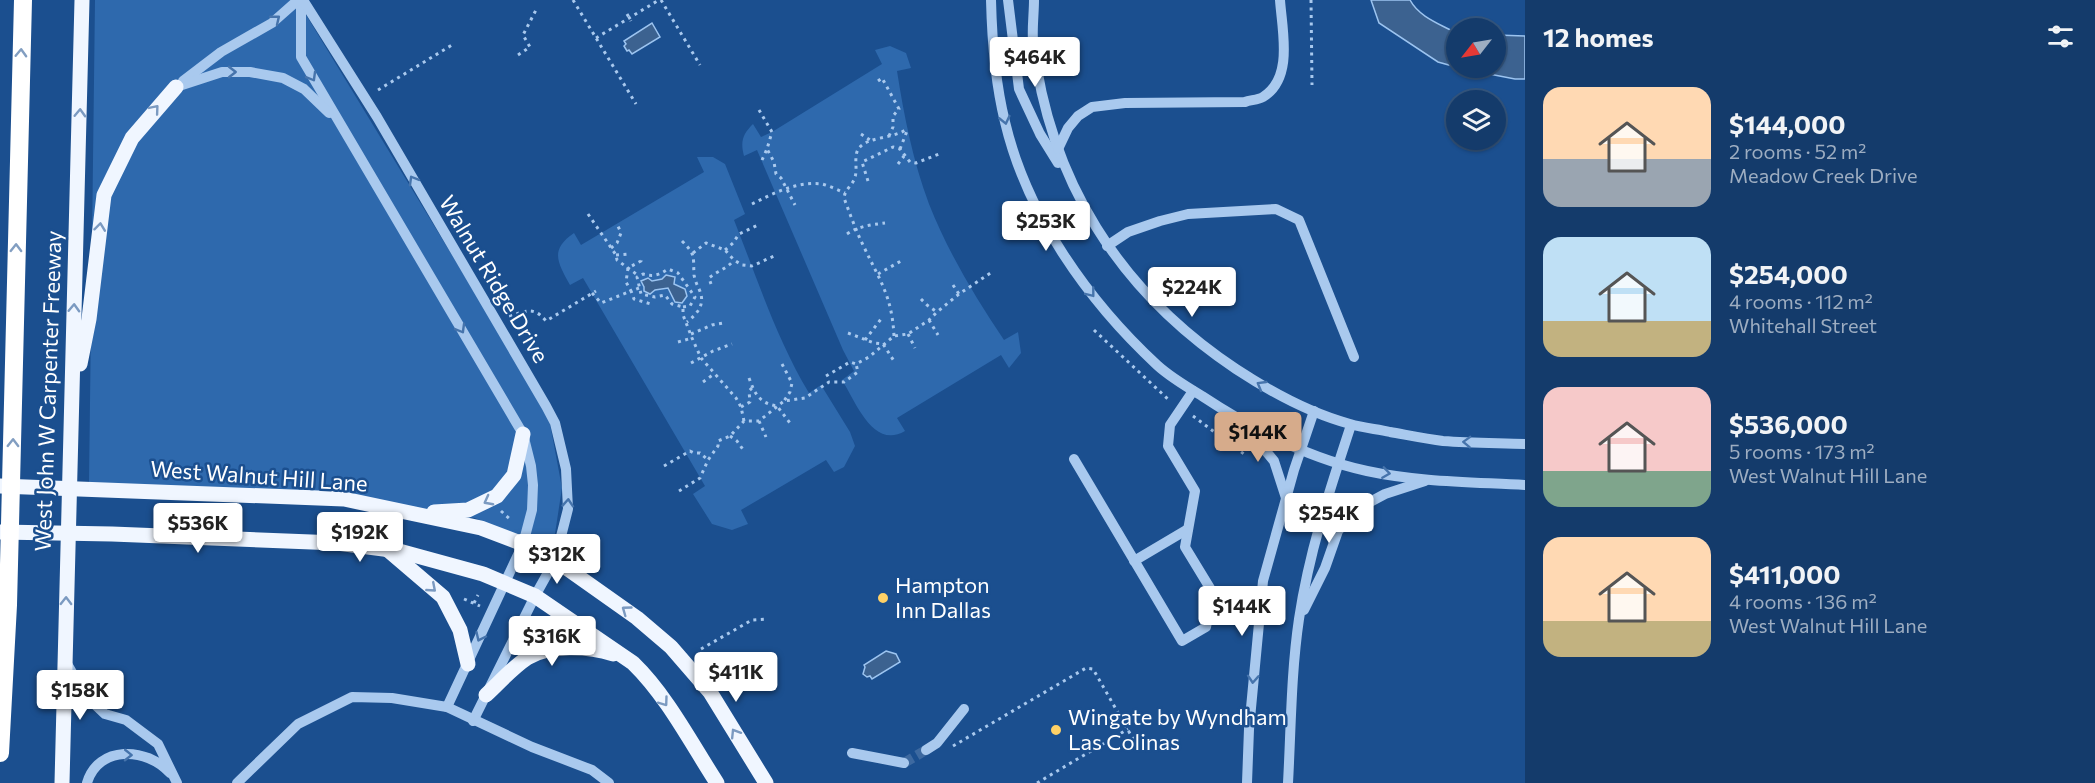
<!DOCTYPE html>
<html lang="en">
<head>
<meta charset="utf-8">
<style>
	body { margin:0; font-family:Commissioner,sans-serif; background:#1d4271; color:#f1f3f6; height:100vh; display:flex; flex-direction:column; font-size:22px; white-space:nowrap }
	* { box-sizing:border-box; margin:0 }
	p { font-size:20px; color:#9dadc1 }
	.icon { flex:none; width:33px; height:33px; fill:none; stroke:currentColor; stroke-width:2; stroke-linecap:round; stroke-linejoin:round }
	.map { position:relative; flex:1; overflow:hidden }
	.panel { display:flex; flex-direction:column; background:#143b6b; width:570px }
	.panel>* { flex:none }
	.needle { width:39px; rotate:239deg }
	.controls { position:absolute; left:1446px; top:18px; display:grid; gap:12px }
	.controls a { display:grid; place-items:center; width:60px; height:60px; border-radius:50%; background:#143b6b; box-shadow:0 2px 4px #0004,0 0 0 2px #33557e; font-size:30px }
	.price { position:absolute; translate:-50% -51px; padding:0 14px; border-radius:6px; background:#fff; color:#222; font-size:20px; line-height:39px; filter:drop-shadow(0 2px 3px #0008) }
	.price::after { content:''; position:absolute; left:50%; top:36px; width:18px; height:14px; margin-left:-9px; background:inherit; clip-path:polygon(0 0,100% 0,50% 100%) }
	.price.current { background:#d6ab8b; color:#111 }
	ul { padding:0; list-style:none }
	li { display:flex; align-items:center; gap:18px; height:150px; padding:0 18px }
	li span { display:grid; place-items:center; flex:none; width:168px; height:120px; border-radius:18px; color:#555 }
	li>.icon { margin-inline-start:auto }
	span .icon { width:72px; height:72px; fill:#fffc; stroke-width:1 }
	li b { font-size:26px }
	h2 { display:flex; justify-content:space-between; align-items:center; height:72px; padding:0 18px; font-size:26px }
	main { display:flex; flex:1; min-height:0 }
	.map>svg:first-child { display:block }
	.green { fill:#2e69ad }
	.water { fill:#3c6290; stroke:#9cc4f0; stroke-width:1.5 }
	.lines { fill:none; stroke-linecap:round; stroke-linejoin:round }
	.minor-tunnel { stroke:#3d69a0; stroke-width:10; stroke-dasharray:10 5; stroke-linecap:butt }
	.path { stroke:#a9c9ee; stroke-width:3; stroke-dasharray:3 4.5; stroke-linecap:butt }
	.minor { stroke:#a9c9ee; stroke-width:10 }
	.major { stroke:#f0f6ff; stroke-width:15 }
	.highway { stroke:#fff; stroke-width:18 }
	.oneway { stroke:#4674ac }
	.oneway2 { stroke:#829ec1 }
	.oneway3 { stroke:#7b9ac1 }
	.poi-dot { fill:#ffd166; stroke:#1b4f8f; stroke-width:2 }
	.labels { text-anchor:middle; stroke-width:5; stroke-linejoin:round; paint-order:stroke }
	.street-label { font-size:22px; fill:#fff; stroke:#1b4f8f }
	.poi-label { font-size:22px; fill:#fff; stroke:#1b4f8f; text-anchor:start }
</style>
</head>
<body>
<main>
<div class="map">
<svg width="1525" height="783" viewBox="0 0 1525 783">
	<rect width="100%" height="100%" fill="#1b4f8f"/>
	<g class="green">
		<polygon points="95,0 297,0 548,413 562,488 552,553 475,518 412,511 89,483"/>
		<path d="M 890,46 L 906,53 L 911,68 L 897,71 C 904,116 913,161 929,204 C 948,252 975,297 1004,340 L 1018,332 L 1021,353 L 1009,368 L 1001,355 L 897,418 L 905,431 C 873,450 856,402 842,380 L 854,371 L 843,350 L 757,150 L 744,156 C 740,141 743,134 753,124 L 761,137 L 772,132 L 882,64 L 875,50 Z"/>
		<path d="M 697,157 L 713,157 L 725,164 L 745,214 L 734,220 C 757,278 777,340 809,393 L 821,385 L 850,432 L 855,446 L 844,467 L 834,472 L 826,460 L 741,510 L 748,524 L 732,530 L 712,524 L 693,494 L 705,486 L 583,278 L 570,285 C 558,263 549,250 574,233 L 581,245 L 704,172 Z"/>
	</g>
	<g class="water">
		<path d="M 1371,0 L 1410,0 C 1419,17 1440,24 1456,33 L 1456,67 L 1438,62 L 1379,23 Z"/>
		<polygon points="652,23 660,37 632,54 629,50 627,51 624,46 626,44 624,41"/>
		<polygon points="1496,35 1525,36 1525,79 1515,79 1458,68 1496,68"/>
		<polygon points="666,275 675,277 674,284 685,289 687,296 682,303 675,302 668,288 655,290 650,294 644,291 644,287 641,281 648,278 652,281 662,279"/>
		<polygon points="886,651 896,654 900,662 872,679 870,676 867,677 863,674 865,667 864,665"/>
	</g>
	<g class="lines">
		<polyline class="minor-tunnel" points="904,763 926,750"/>
		<g class="path">
			<polyline points="573,0 636,104"/>
			<polyline points="661,0 700,65"/>
			<polyline points="1311,0 1312,85"/>
			<polyline points="627,14 631,21"/>
			<polyline points="596,38 659,0"/>
			<polyline points="518,55 530,47 523,35 536,10"/>
			<polyline points="878,81 882,78 899,109 893,116 893,127 889,136"/>
			<polyline points="378,90 452,45"/>
			<polyline points="759,110 772,132 767,149 774,162 776,174 781,178 795,205"/>
			<polyline points="861,134 870,140"/>
			<polyline points="900,149 907,131"/>
			<polyline points="762,160 767,149"/>
			<polyline points="898,164 904,156"/>
			<polyline points="868,181 862,162 893,147 900,149 910,162 916,163 939,154"/>
			<path d="M 752,204 C 774,193 797,181 822,184 C 830,186 838,190 845,193"/>
			<polyline points="588,214 616,255 617,260 639,276"/>
			<path d="M 847,234 C 859,226 870,225 885,223"/>
			<path d="M 682,241 C 696,255 693,256 694,275 C 695,280 697,285 699,289 C 706,304 698,313 687,322"/>
			<polyline points="611,248 617,243 621,233 617,224"/>
			<polyline points="725,250 733,243 739,234 760,224"/>
			<polyline points="693,253 706,243 725,250 734,260 742,265 752,266 774,256"/>
			<polyline points="616,255 629,254"/>
			<polyline points="878,274 901,261"/>
			<path d="M 711,284 L 709,278 C 717,271 727,269 734,260"/>
			<polyline points="953,285 959,294"/>
			<polyline points="639,288 631,291 626,282 628,268 641,261 640,259"/>
			<polyline points="592,293 601,303 631,291 634,299 651,304"/>
			<polyline points="921,299 927,305 937,312"/>
			<path d="M 683,307 L 690,306 L 695,297 L 678,273 L 668,269 C 659,275 654,277 643,274 L 637,277 L 641,294 L 655,297 L 665,295 L 672,304 L 683,307 L 683,315 L 692,338 L 701,358 L 736,398 L 741,407 L 744,421"/>
			<path d="M 509,316 C 525,312 533,305 546,321 L 596,291"/>
			<polyline points="929,320 938,335"/>
			<polyline points="1094,330 1170,401"/>
			<polyline points="848,333 874,343 883,344 894,361"/>
			<polyline points="691,334 712,325 723,323"/>
			<polyline points="908,334 915,348"/>
			<path d="M 894,336 C 892,296 880,281 864,247 C 856,231 850,214 844,198 C 845,189 853,185 855,177 C 858,168 853,156 859,148 C 869,136 893,139 907,129"/>
			<polyline points="865,340 881,319"/>
			<polyline points="678,342 692,338"/>
			<polyline points="691,363 713,351 732,344"/>
			<polyline points="782,364 792,383 790,392 784,401"/>
			<polyline points="826,376 850,362 856,364 869,357 894,336 908,334 929,320 937,312 959,294 992,272"/>
			<path d="M 749,378 C 755,394 759,403 777,406 L 790,423"/>
			<polyline points="703,382 714,374"/>
			<polyline points="741,407 750,402 749,391 752,388"/>
			<polyline points="1193,416 1244,454"/>
			<polyline points="759,421 766,437"/>
			<polyline points="730,436 737,441 744,451"/>
			<polyline points="664,466 690,451 694,453 700,453 708,460"/>
			<polyline points="679,491 700,478 708,460 718,446 718,441 730,436 744,421 759,421 784,401 805,398 829,382 844,382 858,372 856,364"/>
			<polyline points="501,511 511,520"/>
			<polyline points="464,599 480,606"/>
			<polyline points="474,603 478,595"/>
			<polyline points="701,649 752,620 768,619"/>
			<polyline points="953,746 1086,668 1093,669 1140,751"/>
			<polyline points="1037,783 1128,729"/>
		</g>
		<g class="minor">
			<polyline points="301,0 301,57 523,434 531,466 533,485 532,510 523,544 447,707"/>
			<polyline points="303,0 377,117 546,406 555,423 566,469 568,509 555,560 535,596 473,721"/>
			<path d="M 991,0 C 992,41 995,82 1005,122 C 1027,215 1088,301 1157,365 C 1170,377 1187,387 1202,396 C 1252,429 1307,458 1367,471 C 1418,482 1473,482 1525,485"/>
			<polyline points="1008,0 1019,89 1040,134 1058,163"/>
			<path d="M 1034,0 C 1034,13 1032,28 1033,41 C 1049,180 1119,291 1236,369 C 1271,392 1309,413 1350,424 C 1363,428 1377,429 1390,432 C 1407,435 1426,439 1443,441 C 1471,443 1498,443 1525,444"/>
			<polyline points="183,81 221,52 272,23 298,0"/>
			<polyline points="176,87 222,72 250,72 283,78 304,89 329,113"/>
			<path d="M 1058,149 L 1068,128 L 1078,116 L 1092,107 L 1125,103 L 1245,102 C 1250,100 1258,100 1263,97 C 1294,78 1282,30 1280,0"/>
			<polyline points="1107,246 1128,232 1160,221 1188,214 1276,209 1299,220 1354,357"/>
			<polyline points="1193,391 1170,425 1168,446 1195,491 1185,547 1213,593"/>
			<polyline points="1246,427 1274,461 1286,498"/>
			<polyline points="1074,459 1182,641 1206,627 1213,593 1260,605"/>
			<polyline points="1134,561 1188,529"/>
			<polyline points="1304,610 1325,568 1338,531 1357,509 1385,494 1425,481"/>
			<polyline points="66,662 85,695 105,714 126,720 158,744 177,783"/>
			<polyline points="926,750 937,743 964,709"/>
			<polyline points="852,753 904,763"/>
			<path d="M 87,783 C 98,745 147,747 170,773"/>
			<polyline points="237,783 298,724 352,697 392,698 447,707 532,747 592,770 609,783"/>
			<polyline points="1247,783 1249,729 1263,581 1294,470 1314,411"/>
			<path d="M 1288,783 C 1291,729 1291,673 1299,619 C 1309,552 1330,489 1351,425"/>
		</g>
		<g class="major">
			<polyline points="80,364 89,319 104,195 132,138 176,87"/>
			<polyline points="0,486 344,499 481,528 523,544 555,560 637,618 671,647 710,692 766,783"/>
			<polyline points="434,512 468,510 497,496 514,475 523,434"/>
			<path d="M 0,532 L 112,534 L 337,543 L 399,551 L 483,574 L 535,596 L 633,663 C 667,696 691,743 717,783"/>
			<polyline points="388,550 443,597 460,630 468,664"/>
			<path d="M 486,695 C 499,683 512,668 527,658 C 549,644 589,646 613,654"/>
			<polyline points="62,783 82,0"/>
		</g>
		<polyline class="highway" points="0,753 8,605 23,0"/>
	</g>
	<defs><path id="oneway-chevron" d="M-2-3.5L2.5 0L-2 3.5" fill="none" stroke-width="1.6" stroke-linecap="round" stroke-linejoin="round" transform="scale(1.5)"/></defs>
	<g class="oneway">
		<use href="#oneway-chevron" transform="translate(276 19) rotate(-39)"/>
		<use href="#oneway-chevron" transform="translate(232 72)"/>
		<use href="#oneway-chevron" transform="translate(312 77) rotate(60)"/>
		<use href="#oneway-chevron" transform="translate(1005 120) rotate(77)"/>
		<use href="#oneway-chevron" transform="translate(413 180) rotate(-120)"/>
		<use href="#oneway-chevron" transform="translate(1091 293) rotate(52)"/>
		<use href="#oneway-chevron" transform="translate(461 329) rotate(60)"/>
		<use href="#oneway-chevron" transform="translate(1261 385) rotate(-150)"/>
		<use href="#oneway-chevron" transform="translate(1467 442) rotate(-178)"/>
		<use href="#oneway-chevron" transform="translate(1386 473) rotate(8)"/>
		<use href="#oneway-chevron" transform="translate(568 503) rotate(-86)"/>
		<use href="#oneway-chevron" transform="translate(480 637) rotate(115)"/>
		<use href="#oneway-chevron" transform="translate(1253 679) rotate(94)"/>
		<use href="#oneway-chevron" transform="translate(128 755) rotate(1)"/>
	</g>
	<g class="oneway2">
		<use href="#oneway-chevron" transform="translate(21 53) rotate(-88)"/>
		<use href="#oneway-chevron" transform="translate(16 248) rotate(-89)"/>
		<use href="#oneway-chevron" transform="translate(13 443) rotate(-89)"/>
	</g>
	<g class="oneway3">
		<use href="#oneway-chevron" transform="translate(155 109) rotate(-50)"/>
		<use href="#oneway-chevron" transform="translate(80 113) rotate(-88)"/>
		<use href="#oneway-chevron" transform="translate(100 227) rotate(-83)"/>
		<use href="#oneway-chevron" transform="translate(74 308) rotate(-88)"/>
		<use href="#oneway-chevron" transform="translate(488 501) rotate(152)"/>
		<use href="#oneway-chevron" transform="translate(432 588) rotate(41)"/>
		<use href="#oneway-chevron" transform="translate(66 601) rotate(-89)"/>
		<use href="#oneway-chevron" transform="translate(626 610) rotate(-144)"/>
		<use href="#oneway-chevron" transform="translate(664 702) rotate(54)"/>
		<use href="#oneway-chevron" transform="translate(735 733) rotate(-122)"/>
	</g>
	<g class="poi-dot">
		<circle cx="883" cy="598" r="6"/>
		<circle cx="1056" cy="730" r="6"/>
	</g>
	<g class="labels">
		<g class="street-label">
			<text transform="translate(494 279) rotate(59)" y="8">Walnut Ridge Drive</text>
			<text transform="translate(48 391) rotate(-88)" y="8">West John W Carpenter Freeway</text>
			<text transform="translate(259 476) rotate(4)" y="8">West Walnut Hill Lane</text>
		</g>
		<g class="poi-label">
			<text x="895" y="593">Hampton<tspan x="895" dy="25">Inn Dallas</tspan></text>
			<text x="1068" y="725">Wingate by Wyndham<tspan x="1068" dy="25">Las Colinas</tspan></text>
		</g>
	</g>
</svg>
<div class="controls">
<a><svg class="needle" viewBox="-14 -14 28 28"><path d="M0-13l5 13h-10z" fill="#e53935"/><path d="M0 13l5-13h-10z" fill="#9dadc1"/></svg></a>
<a><svg class="icon" aria-label="layers" viewBox="0 0 24 24"><path d="M12 4l9 5-9 5-9-5zM3 14l9 5 9-5"/></svg></a>
</div>
<b class="price" style="left:1035px;top:88px">$464K</b>
<b class="price" style="left:1046px;top:252px">$253K</b>
<b class="price" style="left:1192px;top:318px">$224K</b>
<b class="price current" style="left:1258px;top:463px">$144K</b>
<b class="price" style="left:1329px;top:544px">$254K</b>
<b class="price" style="left:198px;top:554px">$536K</b>
<b class="price" style="left:360px;top:563px">$192K</b>
<b class="price" style="left:557px;top:585px">$312K</b>
<b class="price" style="left:1242px;top:637px">$144K</b>
<b class="price" style="left:552px;top:667px">$316K</b>
<b class="price" style="left:736px;top:703px">$411K</b>
<b class="price" style="left:80px;top:721px">$158K</b>
</div>
<section class="panel">
<h2>12 homes<svg class="icon" aria-label="filters" viewBox="0 0 24 24"><path d="M4 7h16M4 17h16"/><circle cx="9" cy="7" r="2"/><circle cx="15" cy="17" r="2"/></svg></h2>
<ul>
<li><span style="background:linear-gradient(#ffd9b3 60%,#9aa5b1 0)"><svg class="icon" aria-label="home" viewBox="0 0 24 24"><path d="M3 11l9-7 9 7M6 9v11h12V9"/></svg></span><div><b>$144,000</b><p>2 rooms · 52 m²</p><p>Meadow Creek Drive</p></div></li>
<li><span style="background:linear-gradient(#bfe0f5 70%,#c2b280 0)"><svg class="icon" aria-label="home" viewBox="0 0 24 24"><path d="M3 11l9-7 9 7M6 9v11h12V9"/></svg></span><div><b>$254,000</b><p>4 rooms · 112 m²</p><p>Whitehall Street</p></div></li>
<li><span style="background:linear-gradient(#f6c9c9 70%,#7fa58c 0)"><svg class="icon" aria-label="home" viewBox="0 0 24 24"><path d="M3 11l9-7 9 7M6 9v11h12V9"/></svg></span><div><b>$536,000</b><p>5 rooms · 173 m²</p><p>West Walnut Hill Lane</p></div></li>
<li><span style="background:linear-gradient(#ffd9b3 70%,#c2b280 0)"><svg class="icon" aria-label="home" viewBox="0 0 24 24"><path d="M3 11l9-7 9 7M6 9v11h12V9"/></svg></span><div><b>$411,000</b><p>4 rooms · 136 m²</p><p>West Walnut Hill Lane</p></div></li>
</ul>
</section>
</main>
</body>
</html>
